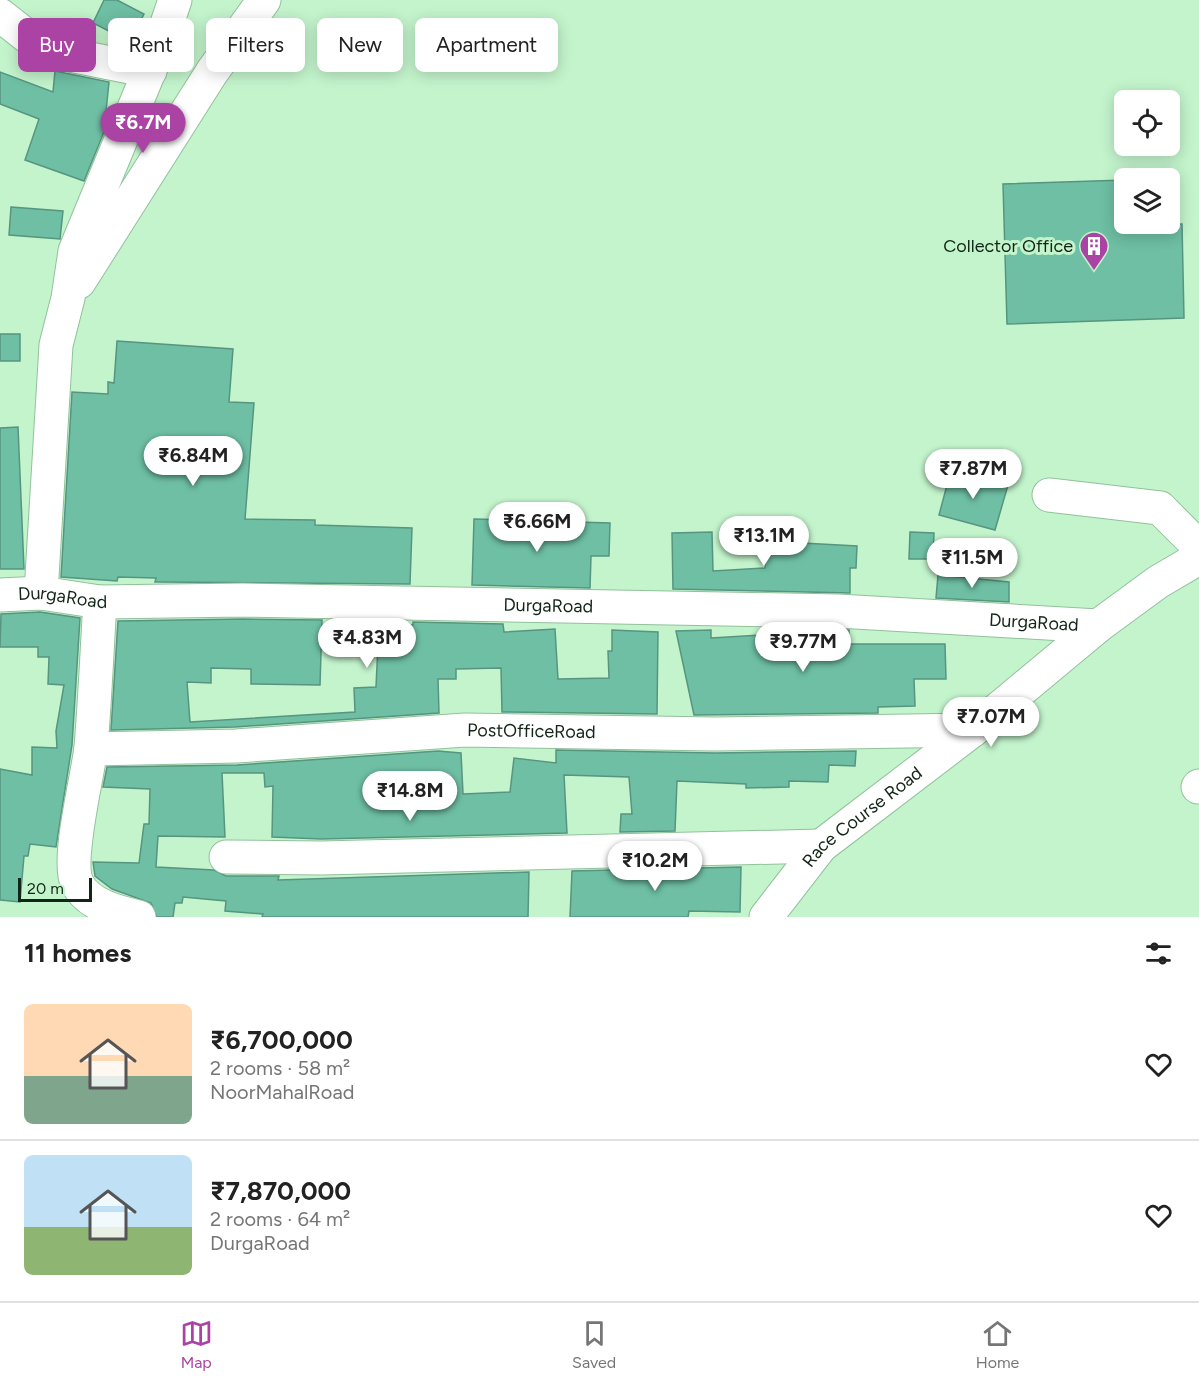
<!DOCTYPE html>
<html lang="en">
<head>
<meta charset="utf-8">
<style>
	body { margin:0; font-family:Figtree,sans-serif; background:#f2f2f2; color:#222; height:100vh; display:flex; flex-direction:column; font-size:22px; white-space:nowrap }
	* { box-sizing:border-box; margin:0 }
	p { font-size:20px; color:#767676 }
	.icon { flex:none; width:33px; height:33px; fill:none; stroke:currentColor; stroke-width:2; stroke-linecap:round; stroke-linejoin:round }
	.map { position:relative; height:917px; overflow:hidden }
	.side { display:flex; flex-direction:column; background:#fff; flex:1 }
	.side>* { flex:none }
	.banner { position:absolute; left:18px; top:18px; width:600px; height:54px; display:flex; gap:12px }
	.tools { position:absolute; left:1114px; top:90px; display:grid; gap:12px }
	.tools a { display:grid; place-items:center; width:66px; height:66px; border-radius:9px; background:#fff; box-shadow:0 3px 15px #0003; font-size:30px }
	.scale { position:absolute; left:18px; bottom:15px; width:74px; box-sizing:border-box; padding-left:6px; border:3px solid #122516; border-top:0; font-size:16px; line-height:21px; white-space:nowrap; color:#122516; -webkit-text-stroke:4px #c3f4cc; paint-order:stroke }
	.price { position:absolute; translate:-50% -51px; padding:0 14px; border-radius:21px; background:#fff; color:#222; font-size:20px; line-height:39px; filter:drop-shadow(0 2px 3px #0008) }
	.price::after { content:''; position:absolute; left:50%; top:36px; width:18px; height:14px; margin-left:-9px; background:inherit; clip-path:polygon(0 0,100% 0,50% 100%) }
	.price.selected { background:#ab43a5; color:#fff }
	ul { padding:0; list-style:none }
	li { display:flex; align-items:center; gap:18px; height:150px; padding:0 24px }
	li+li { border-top:2px solid #e0e0e0 }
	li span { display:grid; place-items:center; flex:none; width:168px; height:120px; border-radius:9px; color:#555 }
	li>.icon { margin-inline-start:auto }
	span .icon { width:72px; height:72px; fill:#fffc; stroke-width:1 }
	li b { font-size:26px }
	h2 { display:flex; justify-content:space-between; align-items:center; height:72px; padding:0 24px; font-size:26px }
	.pill { padding:0 21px; border-radius:9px; background:#fff; box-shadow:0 3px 15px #0003; font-size:21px; line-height:54px }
	.pill.selected { background:#ab43a5; color:#fff }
	.tab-bar { display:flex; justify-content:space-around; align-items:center; height:84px; border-top:2px solid #e0e0e0; background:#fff; font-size:16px; color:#767676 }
	.tab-bar a { display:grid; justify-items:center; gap:3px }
	.tab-bar .selected { color:#ab43a5 }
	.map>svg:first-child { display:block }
	.building { fill:#6ebfa4; stroke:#569580; stroke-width:1.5 }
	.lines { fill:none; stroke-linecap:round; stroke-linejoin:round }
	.minor-casing { stroke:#92c19b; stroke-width:35 }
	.major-casing { stroke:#92c19b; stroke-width:35 }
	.minor { stroke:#fff; stroke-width:33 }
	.major { stroke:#fff; stroke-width:33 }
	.labels { text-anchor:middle; stroke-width:6; stroke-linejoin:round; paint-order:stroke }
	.poi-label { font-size:18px; fill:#122516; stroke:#c3f4cc; text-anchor:end }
	.street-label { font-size:18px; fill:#122516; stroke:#c3f4cc }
</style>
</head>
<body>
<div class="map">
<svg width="1199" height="917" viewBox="0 0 1199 917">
	<rect width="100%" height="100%" fill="#c3f4cc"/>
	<g class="building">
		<polygon points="104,0 117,0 144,14 130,42 93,23"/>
		<polygon points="55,71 109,82 105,121 108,122 84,181 25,160 39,119 0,104 0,72 53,92"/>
		<polygon points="1125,180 1125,224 1182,224 1184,318 1007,324 1003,184"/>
		<polygon points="11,207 63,211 60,239 9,235"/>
		<rect x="0" y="334" width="20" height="27"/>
		<polygon points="117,341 233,349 229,402 254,403 245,519 315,520 315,525 412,528 410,584 160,582 155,582 156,578 118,577 117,581 61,577 72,392 108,394 108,382 114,383"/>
		<polygon points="18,427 24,569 0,569 0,428"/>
		<polygon points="951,470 1008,485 995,530 939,515"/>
		<polygon points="474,519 610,523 609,556 591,556 590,588 472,585"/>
		<polygon points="712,532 713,571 765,568 766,541 857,546 856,568 850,568 850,593 673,589 672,533"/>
		<polygon points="910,532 934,533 933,559 909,559"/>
		<polygon points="938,575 1009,582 1009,602 936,598"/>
		<polygon points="40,612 80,618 72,745 56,847 30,844 28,856 24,856 20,902 0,900 0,769 32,775 32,747 57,748 56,731 64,685 48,684 49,657 38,657 38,647 0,647 1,614"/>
		<polygon points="243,619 322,620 320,685 251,684 251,669 211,668 211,683 187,682 190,722 355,712 354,688 376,687 379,623 413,625 413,622 503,624 504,632 555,629 558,679 609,678 608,651 612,651 612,630 658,632 657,714 502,712 501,668 456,669 456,679 438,679 439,713 235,727 111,730 118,621"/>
		<polygon points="762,628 849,630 849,644 945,644 946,679 914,679 915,706 878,707 878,713 694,715 676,631 711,630 711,638 761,635"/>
		<polygon points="556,750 715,753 856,751 855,766 829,765 828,782 789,781 789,787 746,788 746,784 677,781 675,831 620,832 621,814 632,814 629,777 564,775 567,833 321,839 272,837 273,786 265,787 264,773 222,773 225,837 158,836 156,867 214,870 226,876 279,876 278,880 529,872 528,917 262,917 263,914 225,911 226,901 183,897 182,903 175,903 173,917 157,917 151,903 112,889 95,876 93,862 139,863 144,824 149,824 150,789 103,787 107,767 237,765 438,751 461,753 463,794 510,792 514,758 556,763"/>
		<polygon points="741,867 740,912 689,911 688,917 570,917 572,871"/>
	</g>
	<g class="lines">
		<g class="minor-casing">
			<g id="minor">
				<polyline points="0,15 37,44 60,53 150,71"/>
				<polyline points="79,282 212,72 264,0"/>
				<polyline points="1049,495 1160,508 1199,547"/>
				<polyline points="41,593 56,345 68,298 75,251 158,50 175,0"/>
				<path id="s1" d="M 0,595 L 41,593 L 100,602 L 243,600 L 838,611 L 1098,626"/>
				<path d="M 100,602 C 97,650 95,699 91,747 C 88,776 66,859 77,883 C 88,905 117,912 139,917"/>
				<path id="s2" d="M 91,749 L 236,746 L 465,730 L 715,734 L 973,730"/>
				<polyline points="1198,787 1199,786"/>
				<polyline points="226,857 321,858 821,846"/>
			</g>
		</g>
		<g class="major-casing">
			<g id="major">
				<path id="s3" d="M 766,917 L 821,846 L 973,730 L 1098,626 L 1158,582 L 1199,558"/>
			</g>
		</g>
		<use href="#minor" class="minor"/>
		<use href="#major" class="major"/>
	</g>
	<defs>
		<g id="building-pin" transform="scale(1.5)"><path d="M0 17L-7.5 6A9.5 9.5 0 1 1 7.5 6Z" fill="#ab43a5" stroke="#c3f4cc"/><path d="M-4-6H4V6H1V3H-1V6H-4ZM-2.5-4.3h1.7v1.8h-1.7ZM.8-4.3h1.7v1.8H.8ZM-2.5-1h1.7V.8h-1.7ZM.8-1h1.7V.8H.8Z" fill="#fff"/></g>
	</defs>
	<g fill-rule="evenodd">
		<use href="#building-pin" x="1094" y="246"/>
	</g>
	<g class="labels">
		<g class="poi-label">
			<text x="1073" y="252">Collector Office</text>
		</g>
		<g class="street-label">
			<text dy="6" stroke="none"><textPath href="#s1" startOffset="63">DurgaRoad</textPath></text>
			<text dy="6" stroke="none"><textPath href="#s1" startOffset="549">DurgaRoad</textPath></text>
			<text dy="6" stroke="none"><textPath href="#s1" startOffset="1035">DurgaRoad</textPath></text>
			<text dy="6" stroke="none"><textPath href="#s2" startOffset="441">PostOfficeRoad</textPath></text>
			<text dy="6" stroke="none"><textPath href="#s3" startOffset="140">Race Course Road</textPath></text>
		</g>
	</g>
</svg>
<div class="tools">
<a><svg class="icon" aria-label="locate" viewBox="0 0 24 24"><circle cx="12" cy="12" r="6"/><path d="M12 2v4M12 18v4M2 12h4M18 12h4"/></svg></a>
<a><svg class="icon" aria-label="layers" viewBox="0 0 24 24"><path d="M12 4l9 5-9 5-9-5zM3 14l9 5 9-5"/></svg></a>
</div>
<div class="scale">20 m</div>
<b class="price selected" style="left:143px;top:154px">₹6.7M</b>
<b class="price" style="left:193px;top:487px">₹6.84M</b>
<b class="price" style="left:973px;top:500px">₹7.87M</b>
<b class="price" style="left:537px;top:553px">₹6.66M</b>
<b class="price" style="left:764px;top:567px">₹13.1M</b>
<b class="price" style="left:972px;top:589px">₹11.5M</b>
<b class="price" style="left:367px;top:669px">₹4.83M</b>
<b class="price" style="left:803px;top:673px">₹9.77M</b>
<b class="price" style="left:991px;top:748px">₹7.07M</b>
<b class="price" style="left:410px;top:822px">₹14.8M</b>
<b class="price" style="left:655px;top:892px">₹10.2M</b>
<div class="banner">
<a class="pill selected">Buy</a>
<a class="pill">Rent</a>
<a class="pill">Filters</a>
<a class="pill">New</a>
<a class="pill">Apartment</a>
</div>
</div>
<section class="side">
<h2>11 homes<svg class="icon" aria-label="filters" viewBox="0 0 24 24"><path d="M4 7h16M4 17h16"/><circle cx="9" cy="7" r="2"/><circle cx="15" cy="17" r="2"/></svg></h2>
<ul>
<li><span style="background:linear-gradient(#ffd9b3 60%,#7fa58c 0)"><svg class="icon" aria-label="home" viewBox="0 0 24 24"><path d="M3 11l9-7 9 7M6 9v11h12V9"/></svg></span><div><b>₹6,700,000</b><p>2 rooms · 58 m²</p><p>NoorMahalRoad</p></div><svg class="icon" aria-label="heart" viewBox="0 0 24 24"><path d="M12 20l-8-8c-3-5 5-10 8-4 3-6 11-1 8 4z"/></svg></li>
<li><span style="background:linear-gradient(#bfe0f5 60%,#8fb573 0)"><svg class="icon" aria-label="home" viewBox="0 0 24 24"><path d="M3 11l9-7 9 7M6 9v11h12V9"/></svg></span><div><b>₹7,870,000</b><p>2 rooms · 64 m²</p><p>DurgaRoad</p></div><svg class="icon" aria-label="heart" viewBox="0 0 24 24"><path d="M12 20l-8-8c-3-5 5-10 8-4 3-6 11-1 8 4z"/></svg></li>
</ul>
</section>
<nav class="tab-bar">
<a class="selected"><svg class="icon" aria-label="map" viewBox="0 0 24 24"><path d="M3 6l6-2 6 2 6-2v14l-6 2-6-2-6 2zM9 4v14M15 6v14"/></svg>Map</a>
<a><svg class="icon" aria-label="saved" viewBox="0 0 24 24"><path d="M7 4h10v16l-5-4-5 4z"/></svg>Saved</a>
<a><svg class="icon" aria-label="home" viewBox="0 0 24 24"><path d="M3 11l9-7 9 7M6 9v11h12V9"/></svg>Home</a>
</nav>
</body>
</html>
